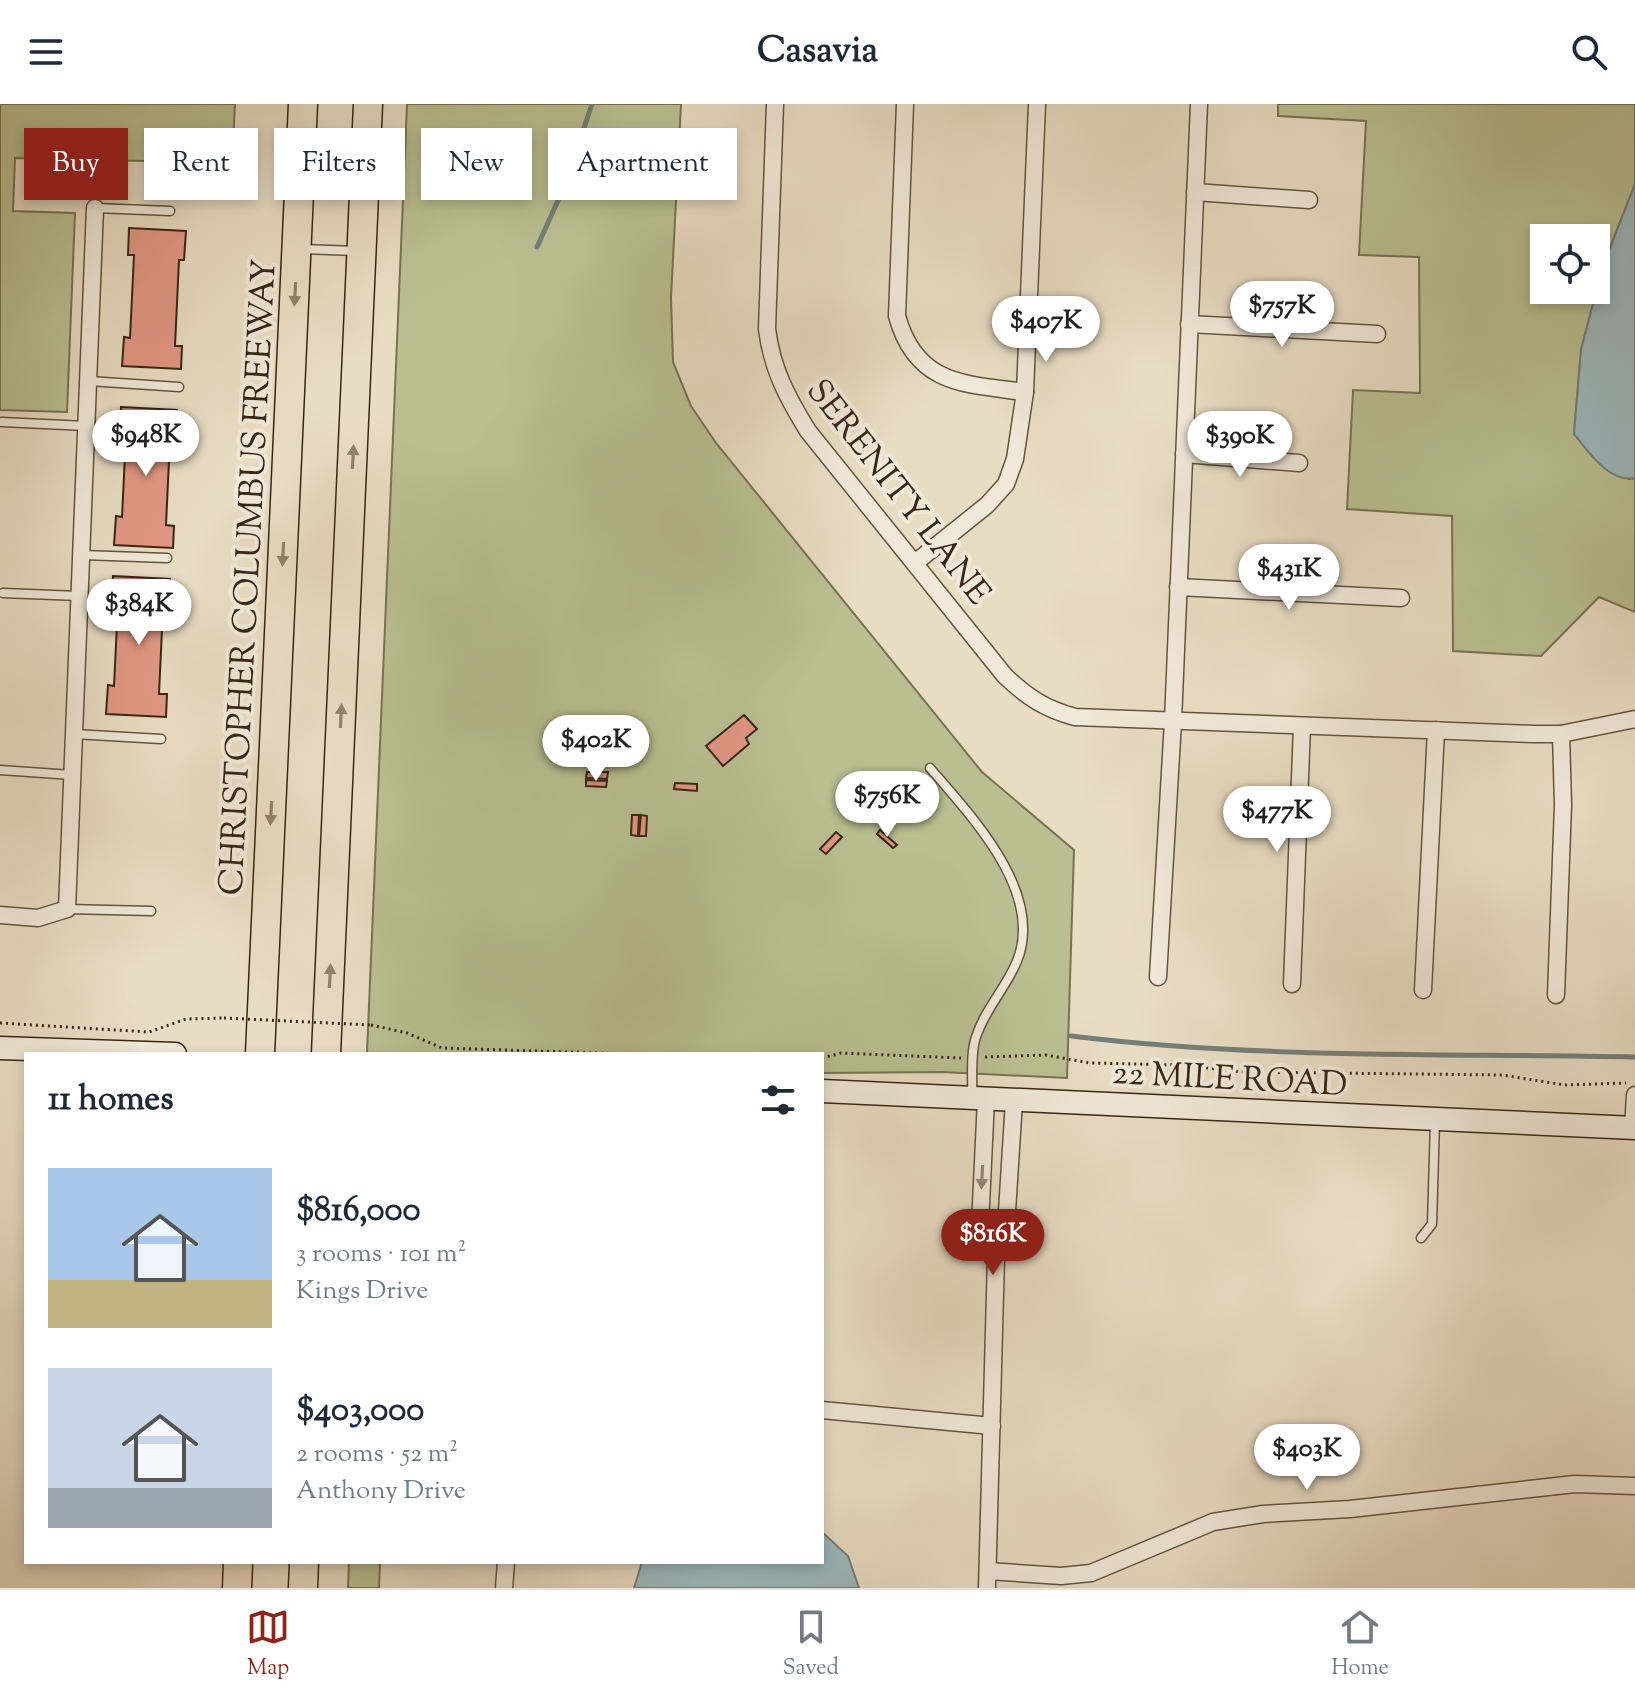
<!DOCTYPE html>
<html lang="en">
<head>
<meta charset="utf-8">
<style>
	body { margin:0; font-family:"Sorts Mill Goudy",serif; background:#f6f6f7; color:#1f2937; height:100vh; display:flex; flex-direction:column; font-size:30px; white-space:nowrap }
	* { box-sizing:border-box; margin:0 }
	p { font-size:26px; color:#747a83 }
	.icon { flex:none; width:44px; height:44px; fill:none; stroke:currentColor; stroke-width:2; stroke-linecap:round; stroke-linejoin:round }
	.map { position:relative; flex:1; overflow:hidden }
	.panel { position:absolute; left:24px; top:948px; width:800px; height:512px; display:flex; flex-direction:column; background:#fff; border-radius:0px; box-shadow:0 4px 12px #0003 }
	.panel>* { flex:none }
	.guide { position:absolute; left:24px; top:24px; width:800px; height:72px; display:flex; gap:16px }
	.buttons { position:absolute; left:1530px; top:120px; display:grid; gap:16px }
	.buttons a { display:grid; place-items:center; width:80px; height:80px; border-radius:0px; background:#fff; box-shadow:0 4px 12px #0003; font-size:40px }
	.price { position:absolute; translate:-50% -68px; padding:0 18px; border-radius:28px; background:#fff; color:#222; font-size:26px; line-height:52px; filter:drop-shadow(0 2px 4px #0008) }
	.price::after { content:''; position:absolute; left:50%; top:48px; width:24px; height:18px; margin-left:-12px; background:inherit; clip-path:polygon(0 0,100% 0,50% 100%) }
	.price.selected { background:#8f2418; color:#fff }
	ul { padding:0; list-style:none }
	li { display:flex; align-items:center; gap:24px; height:200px; padding:0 24px }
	li span { display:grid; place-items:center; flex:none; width:224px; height:160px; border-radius:0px; color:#555 }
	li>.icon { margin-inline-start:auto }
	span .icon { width:96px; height:96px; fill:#fffc; stroke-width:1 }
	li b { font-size:34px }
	h2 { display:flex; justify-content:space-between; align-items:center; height:96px; padding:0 24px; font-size:34px }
	.pill { padding:0 28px; border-radius:0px; background:#fff; box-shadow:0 4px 12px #0003; font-size:28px; line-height:72px }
	.pill.selected { background:#8f2418; color:#fff }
	header { display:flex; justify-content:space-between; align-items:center; height:104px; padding:0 24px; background:#fff; font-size:36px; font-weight:700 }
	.tabs { display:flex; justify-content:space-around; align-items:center; height:112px; border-top:2px solid #e0e1e3; background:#fff; font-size:22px; color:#747a83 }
	.tabs a { display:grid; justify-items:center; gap:4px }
	.tabs .selected { color:#8f2418 }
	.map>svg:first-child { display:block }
	.green { fill:#b9bf91; stroke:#787352; stroke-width:2; fill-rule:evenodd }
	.water { fill:#9cb9be; stroke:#747f7a; stroke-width:2 }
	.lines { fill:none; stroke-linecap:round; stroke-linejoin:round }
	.stream { stroke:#747f7a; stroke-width:5 }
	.building { fill:#e19784; stroke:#372713; stroke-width:2 }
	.lane-casing { stroke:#63543f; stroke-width:11 }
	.street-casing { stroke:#63543f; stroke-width:19 }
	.secondary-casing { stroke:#372713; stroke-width:25 }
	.highway-casing { stroke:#372713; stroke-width:31 }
	.path { stroke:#372713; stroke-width:3; stroke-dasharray:2 4; stroke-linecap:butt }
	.lane { stroke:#f0e8d8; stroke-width:8 }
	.street { stroke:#f0e8d8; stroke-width:16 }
	.secondary { stroke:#f0e8d8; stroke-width:22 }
	.highway { stroke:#e8dcc3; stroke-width:28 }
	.path-bridge { stroke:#372713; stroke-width:3; stroke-dasharray:2 4; stroke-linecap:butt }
	.oneway { fill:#90826b }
	.oneway2 { fill:#948876 }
	.labels { text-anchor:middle; stroke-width:8; stroke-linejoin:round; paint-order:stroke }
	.street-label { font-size:34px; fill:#372713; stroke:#f0e8d8 }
</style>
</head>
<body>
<header><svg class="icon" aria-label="menu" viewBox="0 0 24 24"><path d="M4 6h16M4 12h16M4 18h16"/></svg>Casavia<svg class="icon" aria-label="search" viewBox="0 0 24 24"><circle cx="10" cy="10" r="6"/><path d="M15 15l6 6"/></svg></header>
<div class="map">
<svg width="1635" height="1484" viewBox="0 0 1635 1484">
	<rect width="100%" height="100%" fill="#e8dcc3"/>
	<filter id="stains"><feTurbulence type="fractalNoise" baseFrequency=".0025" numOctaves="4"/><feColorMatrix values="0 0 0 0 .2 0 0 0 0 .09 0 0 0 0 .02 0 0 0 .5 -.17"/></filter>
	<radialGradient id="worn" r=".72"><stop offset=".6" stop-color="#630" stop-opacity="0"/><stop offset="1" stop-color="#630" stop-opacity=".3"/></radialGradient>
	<g class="green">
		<polygon points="0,0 235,0 232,59 15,54 13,107 75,109 67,308 0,306"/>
		<polygon points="407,0 681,0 671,194 673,258 691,302 716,339 982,668 1074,746 1067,974 943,968 822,969 822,950 367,949"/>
		<path d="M 1278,0 L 1635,0 L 1635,80 L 1603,162 L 1581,246 L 1574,330 L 1629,375 L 1635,374 L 1635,508 L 1599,493 L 1541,552 L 1453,547 L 1452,412 L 1347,405 L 1353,286 L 1420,289 L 1419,153 L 1359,151 L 1366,17 L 1278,12 ZM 1544,134 L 1596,134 L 1596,186 L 1544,186 Z"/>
		<polygon points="349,1458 380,1458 379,1484 348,1484"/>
	</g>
	<g class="water">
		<path d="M 1635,80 L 1635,374 C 1609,379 1589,348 1574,330 L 1581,246 L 1603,162 Z"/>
		<polygon points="822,1428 848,1452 859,1484 634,1484 642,1458 822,1458"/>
	</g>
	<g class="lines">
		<g class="stream">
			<polyline points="537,143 565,81 592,0"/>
			<path d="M 1071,932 C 1258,955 1447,949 1635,953"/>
		</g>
	</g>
	<g class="building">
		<polygon points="129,124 186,127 184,156 179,156 175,242 182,242 181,265 122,262 124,233 130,234 134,151 128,151"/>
		<polygon points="121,303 177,306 176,335 170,335 166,421 174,422 173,444 114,441 116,412 122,413 126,330 120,330"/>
		<polygon points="113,472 170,475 168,504 163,504 159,590 167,590 166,613 106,610 108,581 114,582 118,499 112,499"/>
		<polygon points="744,611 757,625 746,634 749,640 723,662 706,642"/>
		<polygon points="636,623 643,623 642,645 635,645"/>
		<polygon points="587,668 608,668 607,675 586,674"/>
		<polygon points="586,676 607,677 606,683 586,682"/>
		<polygon points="675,679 697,680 697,687 674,685"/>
		<polygon points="632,711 639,711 638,732 631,731"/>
		<polygon points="641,711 647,712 646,732 639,732"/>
		<polygon points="880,726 897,741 893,744 877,730"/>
		<polygon points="836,728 842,733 826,750 820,745"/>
	</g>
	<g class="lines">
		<g class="lane-casing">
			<g id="lane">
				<polyline points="96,104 170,107"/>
				<polyline points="302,145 356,147"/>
				<polyline points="89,277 179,283"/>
				<polyline points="2,318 86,322"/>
				<polyline points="82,451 167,454"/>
				<polyline points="3,489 79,492"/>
				<polyline points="74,630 161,635"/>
				<path d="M 930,664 C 970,711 1045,788 1017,857 C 1006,884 985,905 976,933 C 970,950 973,975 972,994"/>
				<polyline points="0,666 72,671"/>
				<polyline points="67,805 151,807"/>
				<polyline points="1421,1134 1432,1120 1435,1017"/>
			</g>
		</g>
		<g class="street-casing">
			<g id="street">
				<path d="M 775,0 L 767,225 C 772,265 787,293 808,327 L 1005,572 C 1027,593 1045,605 1075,613 L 1534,630 L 1561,630 L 1635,615"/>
				<path d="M 905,0 L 897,212 C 916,281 964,280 1025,288"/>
				<polyline points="1195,88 1309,96"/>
				<polyline points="1189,220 1377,230"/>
				<polyline points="1184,350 1299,359"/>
				<polyline points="916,458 987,401 1006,380 1015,355 1025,288 1037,0"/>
				<polyline points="1178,483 1401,494"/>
				<polyline points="0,811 38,814 67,805 95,104"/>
				<polyline points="1158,873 1173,617 1199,0"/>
				<polyline points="1292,880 1302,622"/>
				<polyline points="1423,886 1436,626"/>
				<polyline points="1556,891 1563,701 1561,630"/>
				<polyline points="986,995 980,1121 996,1153 1006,1123 1014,997"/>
				<polyline points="1633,1024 1635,991"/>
				<polyline points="822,1306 992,1322"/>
				<polyline points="988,1467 1061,1472 1091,1469 1213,1418 1263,1410 1350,1405 1575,1380 1635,1382"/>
				<polyline points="504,1484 506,1458"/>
				<polyline points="987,1484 996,1153"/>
			</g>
		</g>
		<g class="secondary-casing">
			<g id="secondary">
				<polyline points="0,944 175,950"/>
				<polyline points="822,987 1635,1024"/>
			</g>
		</g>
		<g class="highway-casing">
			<g id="highway">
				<polyline points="260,950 303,0"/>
				<polyline points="326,950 368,0"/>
				<polyline points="237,1484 238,1458"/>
				<polyline points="303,1484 304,1458"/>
			</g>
		</g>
		<g class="path">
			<polyline points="0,919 149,928 186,915 224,914"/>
			<polyline points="371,921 407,929 442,944 631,950"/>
			<polyline points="985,953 1046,951 1090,959 1181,961 1243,968 1502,971 1565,981 1626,979"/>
			<polyline points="822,954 841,949 961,954"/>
		</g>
		<use href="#lane" class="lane"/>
		<use href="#street" class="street"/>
		<use href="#secondary" class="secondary"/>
		<use href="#highway" class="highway"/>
		<polyline class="path-bridge" points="224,914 371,921"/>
	</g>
	<defs><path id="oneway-solid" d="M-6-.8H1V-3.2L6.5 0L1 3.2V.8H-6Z" transform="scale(2)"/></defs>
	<g class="oneway">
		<use href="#oneway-solid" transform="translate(295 190) rotate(93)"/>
		<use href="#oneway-solid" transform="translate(353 353) rotate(-87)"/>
		<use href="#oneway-solid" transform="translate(283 450) rotate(93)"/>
		<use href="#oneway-solid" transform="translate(341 612) rotate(-87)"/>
		<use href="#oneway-solid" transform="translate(271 709) rotate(93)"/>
		<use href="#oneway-solid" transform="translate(330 872) rotate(-87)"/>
	</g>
	<use class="oneway2" href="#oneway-solid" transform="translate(982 1073) rotate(93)"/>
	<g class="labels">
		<g class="street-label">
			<text transform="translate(900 387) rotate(52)" y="12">SERENITY LANE</text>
			<text transform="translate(246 473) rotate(-87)" y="12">CHRISTOPHER COLUMBUS FREEWAY</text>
			<text transform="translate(1230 973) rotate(3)" y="12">22 MILE ROAD</text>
		</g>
	</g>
	<rect width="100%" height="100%" filter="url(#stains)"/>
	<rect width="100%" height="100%" fill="url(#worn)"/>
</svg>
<div class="buttons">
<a><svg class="icon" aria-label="locate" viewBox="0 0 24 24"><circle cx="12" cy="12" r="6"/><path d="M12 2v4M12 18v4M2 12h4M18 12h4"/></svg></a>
</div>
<b class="price" style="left:1282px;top:245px">$757K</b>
<b class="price" style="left:1046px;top:260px">$407K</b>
<b class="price" style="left:146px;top:374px">$948K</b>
<b class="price" style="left:1240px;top:375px">$390K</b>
<b class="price" style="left:1289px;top:508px">$431K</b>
<b class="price" style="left:139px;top:543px">$384K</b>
<b class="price" style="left:596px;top:679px">$402K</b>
<b class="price" style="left:887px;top:735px">$756K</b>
<b class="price" style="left:1277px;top:750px">$477K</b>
<b class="price selected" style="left:993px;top:1173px">$816K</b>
<b class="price" style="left:1307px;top:1388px">$403K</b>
<div class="guide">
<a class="pill selected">Buy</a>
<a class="pill">Rent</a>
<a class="pill">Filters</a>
<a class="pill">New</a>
<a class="pill">Apartment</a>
</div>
<section class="panel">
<h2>11 homes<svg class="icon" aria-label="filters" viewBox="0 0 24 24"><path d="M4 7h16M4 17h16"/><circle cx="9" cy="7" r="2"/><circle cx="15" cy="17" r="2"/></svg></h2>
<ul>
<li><span style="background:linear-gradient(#a9c7e8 70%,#c2b280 0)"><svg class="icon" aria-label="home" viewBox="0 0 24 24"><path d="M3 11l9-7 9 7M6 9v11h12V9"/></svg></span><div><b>$816,000</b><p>3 rooms · 101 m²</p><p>Kings Drive</p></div></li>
<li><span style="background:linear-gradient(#c9d6e8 75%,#9aa5b1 0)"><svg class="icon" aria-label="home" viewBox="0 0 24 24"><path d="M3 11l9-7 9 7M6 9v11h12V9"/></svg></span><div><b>$403,000</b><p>2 rooms · 52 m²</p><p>Anthony Drive</p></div></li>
</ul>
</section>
</div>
<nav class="tabs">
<a class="selected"><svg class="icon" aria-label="map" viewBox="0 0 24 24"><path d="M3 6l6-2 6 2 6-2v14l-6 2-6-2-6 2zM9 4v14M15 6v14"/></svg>Map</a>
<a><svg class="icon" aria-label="saved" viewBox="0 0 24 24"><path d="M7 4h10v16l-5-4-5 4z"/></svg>Saved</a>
<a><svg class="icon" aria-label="home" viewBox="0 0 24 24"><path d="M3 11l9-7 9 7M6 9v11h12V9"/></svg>Home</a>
</nav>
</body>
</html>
